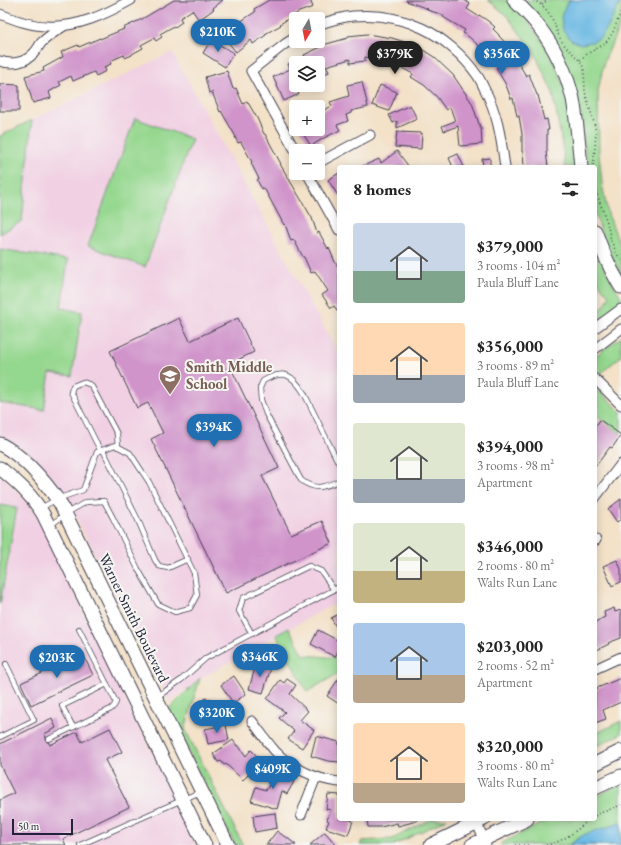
<!DOCTYPE html>
<html lang="en">
<head>
<meta charset="utf-8">
<style>
	body { margin:0; font-family:"EB Garamond",serif; background:#f6f6f6; color:#222; height:100vh; display:flex; flex-direction:column; font-size:15px; white-space:nowrap }
	* { box-sizing:border-box; margin:0 }
	p { font-size:13px; color:#767676 }
	.icon { flex:none; width:22px; height:22px; fill:none; stroke:currentColor; stroke-width:2; stroke-linecap:round; stroke-linejoin:round }
	.map { position:relative; flex:1; overflow:hidden }
	.drawer { position:absolute; left:337px; top:165px; width:260px; height:656px; display:flex; flex-direction:column; background:#fff; border-radius:4px; box-shadow:0 2px 10px #0003 }
	.drawer>* { flex:none }
	.needle { width:26px; rotate:190deg }
	.controls { position:absolute; left:289px; top:12px; display:grid; gap:8px }
	.controls a { display:grid; place-items:center; width:36px; height:36px; border-radius:4px; background:#fff; box-shadow:0 2px 10px #0003; font-size:20px }
	.scale { position:absolute; left:12px; bottom:10px; width:61px; box-sizing:border-box; padding-left:4px; border:2px solid #22223b; border-top:0; font-size:11px; line-height:14px; white-space:nowrap; color:#22223b; -webkit-text-stroke:3px #f6f6f2; paint-order:stroke }
	.price { position:absolute; translate:-50% -34px; padding:0 9px; border-radius:14px; background:#1f6fb2; color:#fff; font-size:13px; line-height:26px; filter:drop-shadow(0 1px 2px #0008) }
	.price::after { content:''; position:absolute; left:50%; top:24px; width:12px; height:9px; margin-left:-6px; background:inherit; clip-path:polygon(0 0,100% 0,50% 100%) }
	.price.selected { background:#222; color:#fff }
	ul { padding:0; list-style:none }
	li { display:flex; align-items:center; gap:12px; height:100px; padding:0 16px }
	li span { display:grid; place-items:center; flex:none; width:112px; height:80px; border-radius:4px; color:#555 }
	li>.icon { margin-inline-start:auto }
	span .icon { width:48px; height:48px; fill:#fffc; stroke-width:1 }
	li b { font-size:17px }
	h2 { display:flex; justify-content:space-between; align-items:center; height:48px; padding:0 16px; font-size:17px }
	.map>svg:first-child { display:block }
	.built { fill:#f1d0e3 }
	.green { fill:#94d78e; stroke:#5b7c64 }
	.water { fill:#69b8e3; stroke:#466d8f }
	.building { fill:#d094cb }
	.lines { fill:none; stroke-linecap:round; stroke-linejoin:round }
	.lane-casing { stroke:#413f50; stroke-width:6 }
	.street-casing { stroke:#413f50; stroke-width:11 }
	.secondary-casing { stroke:#413f50; stroke-width:15 }
	.path { stroke:#413f50; stroke-width:1.5; stroke-dasharray:1 3; stroke-linecap:butt }
	.lane { stroke:#fff; stroke-width:4.5 }
	.street { stroke:#fff; stroke-width:9 }
	.secondary { stroke:#fff; stroke-width:13 }
	.labels { text-anchor:middle; stroke-width:4; stroke-linejoin:round; paint-order:stroke }
	.education-label { font-size:15px; font-weight:bold; fill:#785e54; stroke:#f6f6f2; text-anchor:start }
	.street-label { font-size:15px; fill:#22223b; stroke:#f6f6f2 }
</style>
</head>
<body>
<div class="map">
<svg width="621" height="845" viewBox="0 0 621 845">
	<rect width="100%" height="100%" fill="#f6f6f2"/>
	<filter id="ink" filterUnits="userSpaceOnUse"><feTurbulence type="fractalNoise" baseFrequency=".025" numOctaves="2"/><feDisplacementMap in="SourceGraphic" scale="8" xChannelSelector="R" yChannelSelector="G"/><feConvolveMatrix kernelMatrix="1 2 1 2 8 2 1 2 1" color-interpolation-filters="sRGB"/></filter>
	<filter id="wash" filterUnits="userSpaceOnUse"><feTurbulence type="fractalNoise" baseFrequency=".012" numOctaves="4" result="noise"/><feDisplacementMap in="SourceGraphic" scale="16" xChannelSelector="R" yChannelSelector="G"/><feGaussianBlur stdDeviation="0.9" result="paint"/><feColorMatrix in="noise" values="0 0 0 0 0 0 0 0 0 0 0 0 0 0 0 0 0 1.4 0 .05"/><feComposite in="paint" operator="in"/></filter>
	<g filter="url(#wash)">
		<rect width="100%" height="100%" fill="#f3e1c8"/>
		<g class="built">
			<polygon points="172,52 339,355 339,601 203,677 170,702 60,486 26,452 0,437 0,136"/>
			<polygon points="0,475 2,475 36,513 196,845 0,845"/>
		</g>
		<g class="green">
			<path d="M 488,0 L 506,0 C 541,29 563,71 571,115 C 574,132 574,150 576,167 L 565,167 L 563,150 L 553,93 L 534,52 L 506,15 Z"/>
			<polygon points="522,0 570,0 566,5 619,4 621,3 621,22 604,62 598,91 599,154 602,184 608,214 621,247 621,276 604,240 595,213 595,167 587,167 580,108"/>
			<polygon points="135,118 192,139 145,267 88,246"/>
			<polygon points="32,120 22,221 0,234 0,136"/>
			<path d="M 595,246 L 608,275 L 621,297 L 619,305 L 595,323 L 595,313 C 603,309 606,304 609,296 L 601,286 L 595,274 Z"/>
			<polygon points="0,249 68,260 61,308 82,312 72,376 50,373 44,410 0,403"/>
			<polygon points="621,337 621,356 599,375 595,371 595,356"/>
			<polygon points="595,387 621,412 621,434 595,414"/>
			<polygon points="0,505 17,508 0,604"/>
			<polygon points="289,628 304,655 339,658 339,673 307,692 276,635"/>
			<polygon points="200,678 185,729 243,845 235,845 168,710"/>
			<polygon points="621,721 621,734 595,747 595,734"/>
			<polygon points="621,784 621,845 500,845 502,843 550,819 595,819 595,797"/>
			<polygon points="432,819 447,819 394,845 360,845 362,841 392,839"/>
		</g>
		<g class="water">
			<polygon points="570,0 621,0 621,3 619,4 607,29 600,38 592,42 580,44 571,40 563,30 561,17 566,5"/>
			<polygon points="621,823 621,845 569,845 585,834"/>
		</g>
		<g id="blocks">
			<g class="building">
				<polygon points="174,0 223,0 213,8 214,9 199,20 192,10 180,18 182,22 175,27 174,26 160,34 162,37 156,41 154,38 141,45 143,48 132,54 132,55 125,58 124,55 110,61 111,64 104,67 106,71 96,76 94,72 73,81 71,76 59,82 61,85 49,92 51,98 33,103 25,76 44,71 43,68 63,57 61,52 78,45 79,47 100,38 100,39 124,29 123,28 142,19"/>
				<polygon points="269,0 310,0 313,7 299,12 280,24 281,25 265,34 266,35 253,44 251,40 236,52 219,31 232,21 235,25 255,12 254,9"/>
				<polygon points="406,0 464,0 470,4 467,9 478,16 479,15 488,21 495,27 493,29 499,35 499,36 513,51 512,52 526,76 529,74 537,95 538,95 544,120 547,119 549,130 547,130 547,152 546,152 548,167 524,167 523,152 522,152 522,134 519,116 517,116 513,98 511,99 506,85 496,68 499,67 486,54 487,53 469,37 463,33 465,30 443,17 444,15 427,10 428,9 406,1"/>
				<polygon points="367,34 392,38 417,46 434,57 453,75 472,103 480,127 481,127 482,144 460,146 458,126 444,131 442,126 455,121 450,107 446,110 437,97 424,85 411,77 413,74 402,68 389,63 380,62 380,59 365,57 365,61 350,63 350,59 326,66 329,72 318,77 318,63 296,63 295,87 299,94 284,101 273,77 290,69 288,64 305,58 304,55 323,46 323,45 348,38 348,36"/>
				<polygon points="211,40 234,53 225,67 203,53"/>
				<polygon points="227,71 233,89 236,88 243,104 247,101 257,118 264,134 265,134 281,164 280,164 312,218 317,233 319,232 328,249 329,248 335,262 339,268 339,313 334,306 331,308 322,295 328,291 315,271 311,273 304,257 303,257 294,240 291,241 285,224 284,225 264,188 262,189 257,180 259,179 251,163 252,162 241,142 238,143 235,137 236,137 221,111 220,112 212,92 209,93 205,77"/>
				<polygon points="362,82 368,107 351,111 351,113 346,115 348,121 337,125 340,130 324,138 311,146 300,129 318,129 318,113 332,106 330,102 349,96 347,85"/>
				<polygon points="0,84 19,85 19,111 0,111"/>
				<polygon points="380,85 397,92 389,111 372,105"/>
				<polygon points="410,105 417,119 397,128 397,121 393,123 389,115"/>
				<polygon points="397,132 422,133 421,149 395,147"/>
				<polygon points="397,151 409,167 361,167 379,159 381,163"/>
				<polygon points="458,154 464,167 453,167 449,158"/>
				<polygon points="490,158 490,167 483,167 482,159"/>
				<polygon points="339,173 339,197 328,180"/>
				<polygon points="179,318 190,341 238,318 254,352 229,364 279,468 262,476 291,534 322,521 332,543 310,553 226,593 151,439 163,433 148,403 137,408 110,351"/>
				<polygon points="600,420 621,435 612,448 610,447 595,467 595,427"/>
				<polygon points="621,499 621,519 617,522 608,509"/>
				<polygon points="617,560 621,569 621,582 612,586 603,566"/>
				<polygon points="614,608 615,612 621,610 621,638 608,643 609,644 595,651 595,622 605,617 604,612"/>
				<polygon points="339,614 339,632 331,618"/>
				<polygon points="318,630 339,641 339,649 335,657 311,644"/>
				<polygon points="83,654 93,675 31,705 21,683"/>
				<polygon points="256,664 271,668 263,693 249,689"/>
				<polygon points="234,676 246,694 233,703 221,685"/>
				<polygon points="339,678 339,704 327,696"/>
				<polygon points="621,678 621,702 603,710 606,719 595,723 595,691 598,689 597,688"/>
				<polygon points="287,679 296,685 290,694 308,711 300,720 314,730 302,748 288,739 294,731 279,718 285,712 267,699 280,680 284,683"/>
				<polygon points="205,698 230,706 225,720 201,712"/>
				<polygon points="52,718 56,728 44,734 46,737 46,741 49,743 50,745 77,732 82,742 110,728 122,752 105,760 129,807 63,839 66,845 0,845 0,800 14,793 0,765 0,744"/>
				<polygon points="226,725 229,740 208,744 205,729"/>
				<polygon points="316,736 339,742 339,762 328,761 311,756"/>
				<polygon points="233,740 237,746 238,745 246,756 251,750 262,761 243,780 226,764 224,765 221,761 218,762 213,754"/>
				<polygon points="275,769 295,780 287,794 282,791 277,809 251,801 256,787 266,790 274,777 271,776"/>
				<polygon points="328,794 339,795 339,819 348,819 353,821 348,835 326,828 329,821 327,820 331,810 326,809"/>
				<polygon points="275,813 277,828 255,832 253,816"/>
				<polygon points="367,819 417,819 417,821 398,826 397,823 381,827 368,827"/>
				<polygon points="277,831 285,837 285,836 296,845 266,845"/>
				<polygon points="325,832 336,845 310,845"/>
			</g>
		</g>
	</g>
	<g filter="url(#ink)">
		<use href="#blocks" fill-opacity="0" stroke="#413f50" stroke-width="1"/>
		<g class="lines">
			<g class="lane-casing">
				<g id="lane">
					<polyline points="100,450 71,392 73,386 83,382 91,385 117,434 118,447"/>
					<polyline points="103,450 138,520 155,560 159,566 168,568 188,559"/>
					<path d="M 339,464 L 304,393 C 292,374 284,369 263,381 L 260,388 L 261,400 L 266,414 L 301,480 C 315,491 324,487 339,481"/>
					<polyline points="41,508 57,499 83,490 97,452 115,445 130,453 149,482 194,573 197,595 190,608 175,612 158,604 138,569 113,518 104,501 86,502 65,514 51,525"/>
					<polyline points="252,634 239,611 243,598 309,566 321,571 334,590"/>
					<polyline points="157,697 181,680 206,658 339,587"/>
					<polyline points="73,727 62,706 107,684"/>
					<polyline points="0,737 34,720 6,664"/>
					<polyline points="49,739 111,709 114,706 116,702 79,629"/>
					<polyline points="80,845 200,792"/>
				</g>
			</g>
			<g class="street-casing">
				<g id="street">
					<path d="M 0,14 C 15,20 31,26 47,26 C 77,28 106,14 131,0"/>
					<path d="M 318,25 C 329,21 341,17 353,16 C 376,14 401,18 422,28 C 442,37 464,56 477,75 C 480,79 482,84 484,88 C 498,114 501,138 505,167"/>
					<polyline points="296,37 285,44 251,71 296,152"/>
					<path d="M 0,61 C 12,65 25,63 34,53 C 37,50 39,46 41,43 C 48,36 56,31 64,26"/>
					<polyline points="318,163 370,135"/>
					<polyline points="307,173 339,230"/>
					<polyline points="595,328 621,309"/>
					<polyline points="595,349 621,329"/>
					<polyline points="595,379 621,405"/>
					<polyline points="595,498 621,464"/>
					<polyline points="595,540 596,540"/>
					<polyline points="595,669 621,657"/>
					<path d="M 252,721 C 260,731 267,742 275,751 C 290,767 317,780 339,782"/>
					<polyline points="301,815 316,777"/>
					<polyline points="475,819 486,844"/>
				</g>
			</g>
			<g class="secondary-casing">
				<g id="secondary">
					<path d="M 514,0 C 522,8 532,17 539,27 C 555,48 567,74 573,99 C 577,122 579,145 581,167"/>
					<path d="M 595,231 C 602,251 610,269 621,287"/>
					<path d="M 0,444 C 25,457 44,480 60,503 L 228,845"/>
					<path d="M 0,468 C 18,483 31,494 43,514 L 205,845"/>
					<polyline points="595,764 621,751"/>
					<polyline points="595,788 621,776"/>
					<polyline points="431,845 484,819"/>
					<polyline points="472,845 527,819"/>
				</g>
			</g>
			<g class="path">
				<path d="M 533,0 C 539,3 544,6 548,12 C 555,21 556,33 563,43 C 570,53 581,58 584,70 L 585,92 L 593,119 L 596,132 L 595,148 L 593,167"/>
				<polyline points="542,5 547,0"/>
				<polyline points="580,60 587,54 603,45 608,40 613,32 621,11"/>
				<polyline points="595,187 600,203 607,222 611,241 621,262"/>
				<polyline points="595,816 598,814 621,805"/>
				<polyline points="515,845 528,845"/>
				<path d="M 546,845 C 564,842 577,830 590,819"/>
			</g>
			<use href="#lane" class="lane"/>
			<use href="#street" class="street"/>
			<use href="#secondary" class="secondary"/>
		</g>
	</g>
	<defs>
		<g id="school-pin" transform="scale(1.15)"><path d="M0 17L-7.5 6A9.5 9.5 0 1 1 7.5 6Z" fill="#8d6e63" stroke="#f6f6f2"/><path d="M0-5L7-2L0 1L-7-2ZM-4 1L0 2.5L4 1V4Q0 6-4 4Z" fill="#fff"/></g>
	</defs>
	<g fill-rule="evenodd">
		<use href="#school-pin" x="170" y="376"/>
	</g>
	<g class="labels">
		<g class="education-label">
			<text x="186" y="372">Smith Middle<tspan x="186" dy="17">School</tspan></text>
		</g>
		<g class="street-label">
			<text transform="translate(134 618) rotate(64)" y="5">Warner Smith Boulevard</text>
		</g>
	</g>
</svg>
<div class="controls">
<a><svg class="needle" viewBox="-14 -14 28 28"><path d="M0-13l5 13h-10z" fill="#e53935"/><path d="M0 13l5-13h-10z" fill="#767676"/></svg></a>
<a><svg class="icon" aria-label="layers" viewBox="0 0 24 24"><path d="M12 4l9 5-9 5-9-5zM3 14l9 5 9-5"/></svg></a>
<a>+</a>
<a>−</a>
</div>
<div class="scale">50 m</div>
<b class="price" style="left:218px;top:53px">$210K</b>
<b class="price selected" style="left:395px;top:75px">$379K</b>
<b class="price" style="left:502px;top:75px">$356K</b>
<b class="price" style="left:214px;top:448px">$394K</b>
<b class="price" style="left:260px;top:678px">$346K</b>
<b class="price" style="left:57px;top:679px">$203K</b>
<b class="price" style="left:217px;top:734px">$320K</b>
<b class="price" style="left:273px;top:790px">$409K</b>
<section class="drawer">
<h2>8 homes<svg class="icon" aria-label="filters" viewBox="0 0 24 24"><path d="M4 7h16M4 17h16"/><circle cx="9" cy="7" r="2"/><circle cx="15" cy="17" r="2"/></svg></h2>
<ul>
<li><span style="background:linear-gradient(#c9d6e8 60%,#7fa58c 0)"><svg class="icon" aria-label="home" viewBox="0 0 24 24"><path d="M3 11l9-7 9 7M6 9v11h12V9"/></svg></span><div><b>$379,000</b><p>3 rooms · 104 m²</p><p>Paula Bluff Lane</p></div></li>
<li><span style="background:linear-gradient(#ffd9b3 65%,#9aa5b1 0)"><svg class="icon" aria-label="home" viewBox="0 0 24 24"><path d="M3 11l9-7 9 7M6 9v11h12V9"/></svg></span><div><b>$356,000</b><p>3 rooms · 89 m²</p><p>Paula Bluff Lane</p></div></li>
<li><span style="background:linear-gradient(#dfe7d0 70%,#9aa5b1 0)"><svg class="icon" aria-label="home" viewBox="0 0 24 24"><path d="M3 11l9-7 9 7M6 9v11h12V9"/></svg></span><div><b>$394,000</b><p>3 rooms · 98 m²</p><p>Apartment</p></div></li>
<li><span style="background:linear-gradient(#dfe7d0 60%,#c2b280 0)"><svg class="icon" aria-label="home" viewBox="0 0 24 24"><path d="M3 11l9-7 9 7M6 9v11h12V9"/></svg></span><div><b>$346,000</b><p>2 rooms · 80 m²</p><p>Walts Run Lane</p></div></li>
<li><span style="background:linear-gradient(#a9c7e8 65%,#b9a48a 0)"><svg class="icon" aria-label="home" viewBox="0 0 24 24"><path d="M3 11l9-7 9 7M6 9v11h12V9"/></svg></span><div><b>$203,000</b><p>2 rooms · 52 m²</p><p>Apartment</p></div></li>
<li><span style="background:linear-gradient(#ffd9b3 75%,#b9a48a 0)"><svg class="icon" aria-label="home" viewBox="0 0 24 24"><path d="M3 11l9-7 9 7M6 9v11h12V9"/></svg></span><div><b>$320,000</b><p>3 rooms · 80 m²</p><p>Walts Run Lane</p></div></li>
</ul>
</section>
</div>
</body>
</html>
